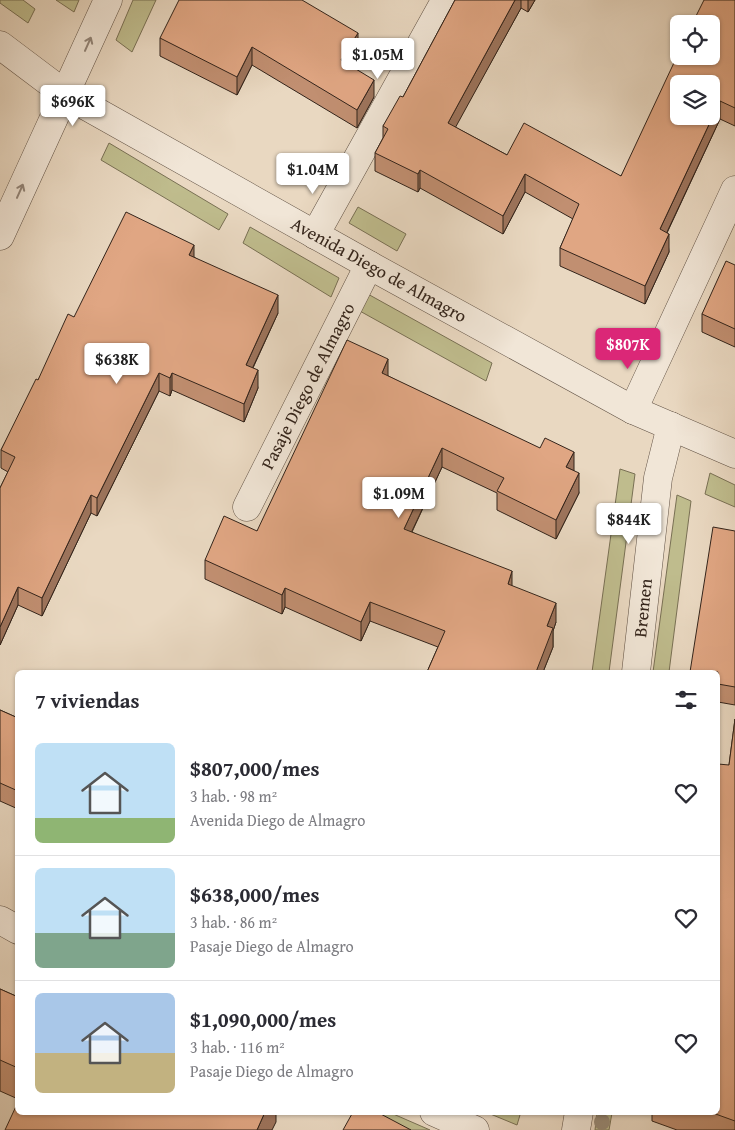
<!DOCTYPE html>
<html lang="es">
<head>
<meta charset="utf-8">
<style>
	body { margin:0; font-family:"Gentium Book Plus",serif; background:#f7f7f7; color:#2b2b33; height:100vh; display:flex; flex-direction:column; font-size:19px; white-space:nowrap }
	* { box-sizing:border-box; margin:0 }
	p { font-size:16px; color:#7c7c81 }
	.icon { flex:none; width:28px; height:28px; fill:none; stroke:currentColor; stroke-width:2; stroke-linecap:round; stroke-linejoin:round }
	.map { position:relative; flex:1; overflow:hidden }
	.sheet { position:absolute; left:15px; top:670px; width:705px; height:445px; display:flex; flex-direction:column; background:#fff; border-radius:8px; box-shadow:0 1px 4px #0004 }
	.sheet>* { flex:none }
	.fabs { position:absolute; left:670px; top:15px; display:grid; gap:10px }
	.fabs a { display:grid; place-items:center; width:50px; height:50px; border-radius:8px; background:#fff; box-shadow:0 1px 4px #0004; font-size:25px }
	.price { position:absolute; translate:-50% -42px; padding:0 11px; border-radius:5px; background:#fff; color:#222; font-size:16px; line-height:32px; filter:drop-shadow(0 1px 2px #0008) }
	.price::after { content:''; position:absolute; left:50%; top:30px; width:15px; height:11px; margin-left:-8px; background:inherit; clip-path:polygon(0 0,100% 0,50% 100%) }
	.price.selected { background:#db2777; color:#fff }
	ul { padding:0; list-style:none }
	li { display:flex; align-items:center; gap:15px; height:125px; padding:0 20px }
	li+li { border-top:1px solid #e1e1e2 }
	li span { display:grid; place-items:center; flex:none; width:140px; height:100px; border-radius:8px; color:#555 }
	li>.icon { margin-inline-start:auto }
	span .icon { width:60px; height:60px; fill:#fffc; stroke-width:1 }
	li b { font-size:21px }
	h2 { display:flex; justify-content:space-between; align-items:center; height:60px; padding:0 20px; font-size:21px }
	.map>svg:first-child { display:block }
	.green { fill:#bfbc8d; stroke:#797054 }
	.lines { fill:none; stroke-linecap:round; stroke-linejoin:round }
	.minor-casing { stroke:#605144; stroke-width:29 }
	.minor { stroke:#f1e6d7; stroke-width:28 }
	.tree { fill:#988a76 }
	.wall { fill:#c18f71; stroke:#33241b }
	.shaded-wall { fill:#9d745c; stroke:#33241b }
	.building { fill:#e0a683; stroke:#33241b; fill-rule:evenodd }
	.oneway { stroke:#928579 }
	.labels { text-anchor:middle; stroke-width:4.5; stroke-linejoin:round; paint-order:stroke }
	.street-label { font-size:18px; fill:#33241b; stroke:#f1e6d7 }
</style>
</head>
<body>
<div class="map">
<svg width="735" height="1130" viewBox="0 0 735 1130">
	<rect width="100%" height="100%" fill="#e9d8c1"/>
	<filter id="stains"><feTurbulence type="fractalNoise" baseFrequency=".004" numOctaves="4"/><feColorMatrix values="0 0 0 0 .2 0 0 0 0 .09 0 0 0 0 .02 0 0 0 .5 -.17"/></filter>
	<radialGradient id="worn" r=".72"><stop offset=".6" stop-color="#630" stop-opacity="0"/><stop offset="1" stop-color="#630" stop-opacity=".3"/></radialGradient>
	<g class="green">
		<polygon points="0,0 23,0 35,9 28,23 0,3"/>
		<polygon points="56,0 79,0 74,12"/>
		<polygon points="133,0 156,0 132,52 116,40"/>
		<polygon points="109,143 228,214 219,230 101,160"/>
		<polygon points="358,207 406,234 397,251 349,223"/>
		<polygon points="250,227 339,278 331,297 243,243"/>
		<polygon points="366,293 492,363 486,381 358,310"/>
		<polygon points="620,469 635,474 609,672 592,672"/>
		<polygon points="710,473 735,485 735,507 705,494"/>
		<polygon points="677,495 691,501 669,672 653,672"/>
		<polygon points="367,1113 391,1113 430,1130 405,1130"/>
		<polygon points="488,1113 514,1113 520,1115 517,1125"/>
		<polygon points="597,1113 612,1113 609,1130 595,1130"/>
	</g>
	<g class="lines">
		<g class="minor-casing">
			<g id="minor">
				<polyline points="0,45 65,94 369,265 633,410 735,454"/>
				<polyline points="315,235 445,1"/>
				<polyline points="0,236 108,0"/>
				<polyline points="633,410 735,190"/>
				<polyline points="247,507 369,265"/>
				<polyline points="636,672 658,478 671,426"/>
				<polyline points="0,920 18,930"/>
				<polyline points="434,1112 475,1130"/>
				<polyline points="576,1130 579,1112"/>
			</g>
		</g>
		<use href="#minor" class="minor"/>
	</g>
	<circle class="tree" cx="602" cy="1122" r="8"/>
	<g class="wall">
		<polygon points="455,0 535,0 528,12 521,8 455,127 507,155 621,176 735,0 735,126 720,119 667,233 669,252 645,304 560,266 560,248 573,219 525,192 503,234 420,188 418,192 375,171 375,153 383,138 383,126 403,97"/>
		<polygon points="160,38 358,51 349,65 374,97 357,128 252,65 237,95 160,56"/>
		<polygon points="194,257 278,313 253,368 258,388 244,422 172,390 170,396 159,391 97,516 91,513 42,616 18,605 0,645 0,488 8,472 1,468 1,450 38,380 74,317"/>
		<polygon points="735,265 735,347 702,332 702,314"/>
		<polygon points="388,376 574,471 579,493 556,539 497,510 497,493 442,467 412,532 512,586 556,622 553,631 553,647 543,672 427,672 438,647 370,621 361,641 285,607 282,614 205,579 205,560 257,531"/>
		<polygon points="735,531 735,705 718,702 718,672"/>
		<polygon points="0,710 18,718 18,809 0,801"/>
		<polygon points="735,719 735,1130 677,1130 652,1121 652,1112 718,1112 729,765"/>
		<polygon points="0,989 18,997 18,1099 0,1091"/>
	</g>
	<g class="shaded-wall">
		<polygon points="515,0 521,0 521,8 448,141 448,123"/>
		<polygon points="528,0 535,0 528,12"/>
		<polygon points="358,33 358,51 341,78 341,60"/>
		<polygon points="252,47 252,65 237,95 237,77"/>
		<polygon points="374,80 374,97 357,128 357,110"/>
		<polygon points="720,101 720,119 660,247 660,229"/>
		<polygon points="420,170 420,188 418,192 418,174"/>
		<polygon points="525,174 525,192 503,234 503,216"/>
		<polygon points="669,234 669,252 645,304 645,286"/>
		<polygon points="194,245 194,263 189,255"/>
		<polygon points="278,295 278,313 246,382 246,365"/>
		<polygon points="388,359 388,378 382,373"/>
		<polygon points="258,370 258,388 244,422 244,404"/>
		<polygon points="159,373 159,391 97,516 97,498"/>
		<polygon points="172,373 172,390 170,396 170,378"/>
		<polygon points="442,448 442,467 404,548 404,529"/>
		<polygon points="574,452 574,471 566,467"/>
		<polygon points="579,473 579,493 556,539 556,520"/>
		<polygon points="91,495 91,513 42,616 42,598"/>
		<polygon points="512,571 512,590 508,584"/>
		<polygon points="18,587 18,605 0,645 0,627"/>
		<polygon points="285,588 285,607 282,614 282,595"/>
		<polygon points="370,602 370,621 361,641 361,622"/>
		<polygon points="556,603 556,622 553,631 553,647 543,672 536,672 547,626"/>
		<polygon points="265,1112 276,1112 276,1122 272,1130 257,1130"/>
	</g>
	<g class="building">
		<polygon points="179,0 302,0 358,33 341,60 374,80 357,110 252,47 237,77 160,38"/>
		<path d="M 455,0 L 515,0 L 448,123 L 507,155 L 524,123 L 621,176 L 679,52 L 679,56 L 711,56 L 711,24 L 692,24 L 704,0 L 735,0 L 735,108 L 720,101 L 660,229 L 669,234 L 645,286 L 560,248 L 579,204 L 525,174 L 503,216 L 420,170 L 418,174 L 375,153 L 388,129 L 383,126 L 400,96 L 403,97 ZM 679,84 L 711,84 L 711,116 L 679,116 Z"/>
		<polygon points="126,212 194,245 189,255 278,295 246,365 258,370 244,404 172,373 170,378 159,373 97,498 91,495 42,598 18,587 0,627 0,488 15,457 1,450 36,379 38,380 68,314 74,317"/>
		<polygon points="726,261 735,265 735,329 702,314"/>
		<polygon points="347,340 388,359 382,373 540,448 545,438 574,452 566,467 579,473 556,520 497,491 504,478 442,448 404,529 512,571 508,584 556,603 547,626 553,628 536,672 427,672 445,631 370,602 361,622 285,588 282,595 205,560 224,516 257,531"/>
		<polygon points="713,527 735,531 735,687 718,684 718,672 690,672"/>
		<polygon points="0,710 18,718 18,791 0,783"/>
		<polygon points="735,719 735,1121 710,1112 718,1112 718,764 729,765"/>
		<polygon points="0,989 18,997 18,1068 0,1060"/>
		<polygon points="18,1102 18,1112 265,1112 257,1130 5,1130"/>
		<polygon points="353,1112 377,1112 411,1130 343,1130"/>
	</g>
	<defs><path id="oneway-shaft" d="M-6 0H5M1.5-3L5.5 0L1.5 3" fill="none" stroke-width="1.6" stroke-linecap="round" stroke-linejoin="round" transform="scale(1.25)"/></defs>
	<g class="oneway">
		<use href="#oneway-shaft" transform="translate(88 44) rotate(-66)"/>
		<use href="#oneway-shaft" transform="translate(20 191) rotate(-66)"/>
	</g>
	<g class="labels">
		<g class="street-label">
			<text transform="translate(379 270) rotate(29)" y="6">Avenida Diego de Almagro</text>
			<text transform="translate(308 386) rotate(-63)" y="6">Pasaje Diego de Almagro</text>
			<text transform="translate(643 608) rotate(-84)" y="6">Bremen</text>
		</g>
	</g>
	<rect width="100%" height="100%" filter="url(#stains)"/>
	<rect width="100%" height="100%" fill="url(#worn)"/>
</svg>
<div class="fabs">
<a><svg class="icon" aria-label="locate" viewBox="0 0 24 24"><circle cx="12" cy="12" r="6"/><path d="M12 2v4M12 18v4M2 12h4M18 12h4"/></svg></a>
<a><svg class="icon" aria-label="layers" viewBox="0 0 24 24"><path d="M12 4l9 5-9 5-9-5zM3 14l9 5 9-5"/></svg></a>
</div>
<b class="price" style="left:378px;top:80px">$1.05M</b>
<b class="price" style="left:73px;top:127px">$696K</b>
<b class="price" style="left:313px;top:195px">$1.04M</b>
<b class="price selected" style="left:628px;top:370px">$807K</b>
<b class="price" style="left:117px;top:385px">$638K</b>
<b class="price" style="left:399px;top:519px">$1.09M</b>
<b class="price" style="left:629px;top:545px">$844K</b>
<section class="sheet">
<h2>7 viviendas<svg class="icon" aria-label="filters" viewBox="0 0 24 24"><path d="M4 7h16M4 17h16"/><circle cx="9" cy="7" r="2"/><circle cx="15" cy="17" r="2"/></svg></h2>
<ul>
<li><span style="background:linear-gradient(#bfe0f5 75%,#8fb573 0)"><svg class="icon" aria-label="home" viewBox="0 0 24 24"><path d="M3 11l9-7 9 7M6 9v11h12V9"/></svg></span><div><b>$807,000/mes</b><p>3 hab. · 98 m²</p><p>Avenida Diego de Almagro</p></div><svg class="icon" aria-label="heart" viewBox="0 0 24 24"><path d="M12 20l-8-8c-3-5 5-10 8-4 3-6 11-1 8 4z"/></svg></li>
<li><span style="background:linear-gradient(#bfe0f5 65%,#7fa58c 0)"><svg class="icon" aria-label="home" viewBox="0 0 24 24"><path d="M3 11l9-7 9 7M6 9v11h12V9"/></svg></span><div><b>$638,000/mes</b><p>3 hab. · 86 m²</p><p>Pasaje Diego de Almagro</p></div><svg class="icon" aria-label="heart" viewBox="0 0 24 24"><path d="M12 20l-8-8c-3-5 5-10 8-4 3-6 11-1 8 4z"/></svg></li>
<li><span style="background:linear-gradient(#a9c7e8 60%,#c2b280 0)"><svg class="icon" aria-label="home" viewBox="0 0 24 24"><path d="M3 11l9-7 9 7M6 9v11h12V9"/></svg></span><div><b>$1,090,000/mes</b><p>3 hab. · 116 m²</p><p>Pasaje Diego de Almagro</p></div><svg class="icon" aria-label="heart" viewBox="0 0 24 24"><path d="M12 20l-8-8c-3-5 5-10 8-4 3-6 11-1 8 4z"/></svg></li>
</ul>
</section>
</div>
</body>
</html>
